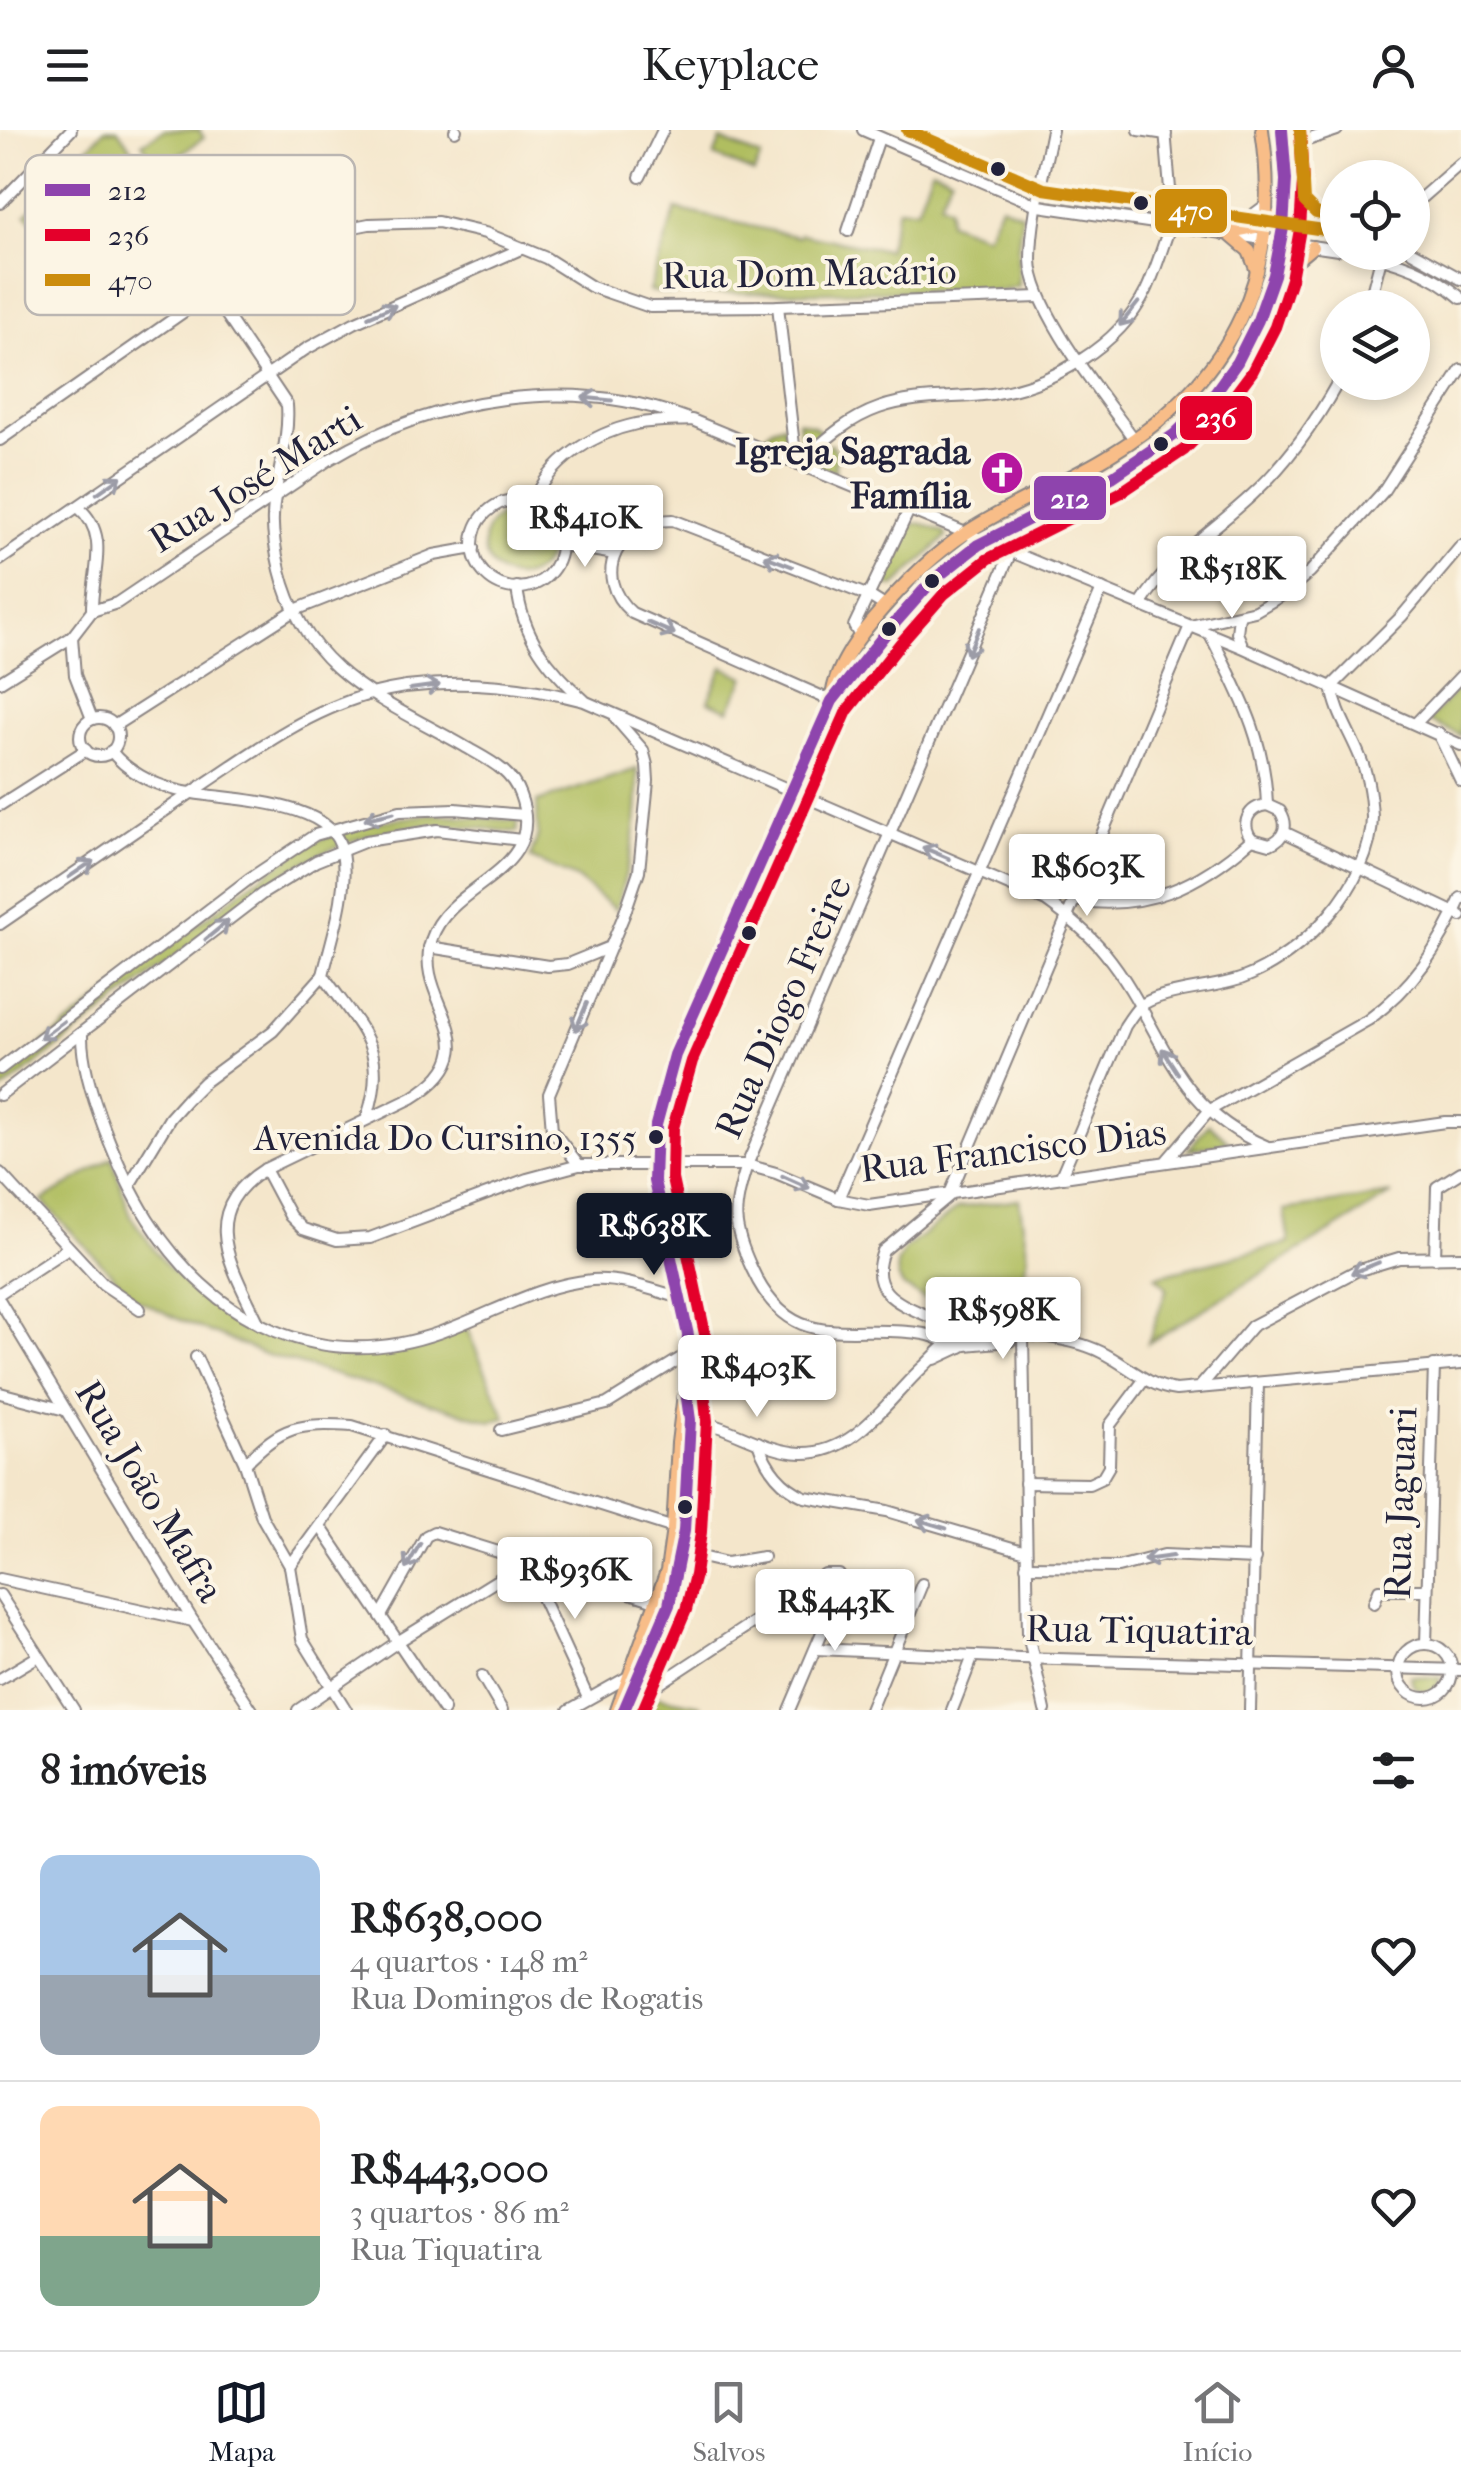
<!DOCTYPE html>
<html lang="pt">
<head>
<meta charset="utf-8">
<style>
	body { margin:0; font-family:"IM FELL French Canon",serif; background:#f2f2f2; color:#202124; height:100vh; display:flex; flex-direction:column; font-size:38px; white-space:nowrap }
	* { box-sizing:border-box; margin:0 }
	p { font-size:32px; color:#757577 }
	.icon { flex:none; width:55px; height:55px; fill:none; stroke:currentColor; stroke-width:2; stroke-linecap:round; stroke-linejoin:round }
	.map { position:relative; height:1580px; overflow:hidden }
	.details { display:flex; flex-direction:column; background:#fff; flex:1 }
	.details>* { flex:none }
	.fabs { position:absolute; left:1320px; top:30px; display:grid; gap:20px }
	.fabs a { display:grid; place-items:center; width:110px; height:110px; border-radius:50%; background:#fff; box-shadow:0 5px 15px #0003; font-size:50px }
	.price { position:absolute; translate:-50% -85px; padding:0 22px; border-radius:10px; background:#fff; color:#222; font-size:32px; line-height:65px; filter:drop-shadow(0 2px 5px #0008) }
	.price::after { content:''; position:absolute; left:50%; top:60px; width:30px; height:22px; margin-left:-15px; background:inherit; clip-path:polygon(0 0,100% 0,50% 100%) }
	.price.selected { background:#111827; color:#fff }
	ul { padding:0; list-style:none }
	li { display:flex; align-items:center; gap:30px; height:250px; padding:0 40px }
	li+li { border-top:2px solid #e0e0e0 }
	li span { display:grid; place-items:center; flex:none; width:280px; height:200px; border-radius:20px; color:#555 }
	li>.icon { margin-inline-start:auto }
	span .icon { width:120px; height:120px; fill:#fffc; stroke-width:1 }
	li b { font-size:42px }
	h2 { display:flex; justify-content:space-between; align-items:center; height:120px; padding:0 40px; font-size:42px }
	header { display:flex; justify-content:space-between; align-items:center; height:130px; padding:0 40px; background:#fff; font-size:45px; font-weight:600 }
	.tab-bar { display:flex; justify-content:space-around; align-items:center; height:140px; border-top:2px solid #e0e0e0; background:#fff; font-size:28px; color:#757577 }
	.tab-bar a { display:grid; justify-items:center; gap:5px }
	.tab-bar .selected { color:#111827 }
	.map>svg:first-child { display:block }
	.green { fill:#b0be61; stroke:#69704e; stroke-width:2.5 }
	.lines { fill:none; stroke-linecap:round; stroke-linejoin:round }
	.minor-casing { stroke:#8b8483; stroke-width:14 }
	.major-casing { stroke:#8b8483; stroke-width:16 }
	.minor { stroke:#fff; stroke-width:10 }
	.major { stroke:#f8bd88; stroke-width:12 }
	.bus-1-casing { stroke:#fcf5e5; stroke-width:20 }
	.bus-2-casing { stroke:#fcf5e5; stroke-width:20 }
	.bus-3-casing { stroke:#fcf5e5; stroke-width:20 }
	.bus-1 { stroke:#8e44ad; stroke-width:12 }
	.bus-2 { stroke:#e4002b; stroke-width:12 }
	.bus-3 { stroke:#cc8c0c; stroke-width:12 }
	.oneway { stroke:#9c9ca7 }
	.bus-dot { fill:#22223b; stroke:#fcf5e5; stroke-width:4 }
	.labels { text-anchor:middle; stroke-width:8; stroke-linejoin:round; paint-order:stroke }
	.bus-label { font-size:36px; fill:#22223b; stroke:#fcf5e5; text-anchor:end }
	.street-label { font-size:38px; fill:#22223b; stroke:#fcf5e5 }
	.poi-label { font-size:38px; font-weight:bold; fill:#22223b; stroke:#fcf5e5; text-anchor:end }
	.key { fill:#fcf5e5; stroke:#bbb6b2; stroke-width:2.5 }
	.key-label { font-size:28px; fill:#22223b }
	.line-badge { stroke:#fcf5e5; stroke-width:4 }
	.badge-label { font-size:28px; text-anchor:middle; font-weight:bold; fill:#fff }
</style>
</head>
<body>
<header><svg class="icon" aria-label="menu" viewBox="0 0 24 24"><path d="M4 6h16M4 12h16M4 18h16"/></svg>Keyplace<svg class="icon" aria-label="person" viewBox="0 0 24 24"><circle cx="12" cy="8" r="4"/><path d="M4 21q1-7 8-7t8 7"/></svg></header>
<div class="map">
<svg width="1461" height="1580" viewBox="0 0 1461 1580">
	<rect width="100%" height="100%" fill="#fcf5e5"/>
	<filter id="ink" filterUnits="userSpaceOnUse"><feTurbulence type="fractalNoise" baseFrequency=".01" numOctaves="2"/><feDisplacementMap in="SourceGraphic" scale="20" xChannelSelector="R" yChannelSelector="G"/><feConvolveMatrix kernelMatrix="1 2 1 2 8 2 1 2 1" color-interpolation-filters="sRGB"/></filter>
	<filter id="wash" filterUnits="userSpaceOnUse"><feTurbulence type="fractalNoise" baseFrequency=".0048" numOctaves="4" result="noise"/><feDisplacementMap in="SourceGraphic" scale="40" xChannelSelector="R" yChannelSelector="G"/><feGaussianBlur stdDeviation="2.25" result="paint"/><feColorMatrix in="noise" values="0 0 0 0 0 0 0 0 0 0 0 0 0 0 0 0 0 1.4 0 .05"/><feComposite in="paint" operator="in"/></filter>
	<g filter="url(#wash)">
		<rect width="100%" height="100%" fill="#f4e6cb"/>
		<g class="green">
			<polygon points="104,0 118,0 148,41 67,121 26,85"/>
			<polygon points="164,0 199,0 204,8 159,38 142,13"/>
			<polygon points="721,10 761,27 754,43 714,26"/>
			<polygon points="932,39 951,47 940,72 949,77 949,92 986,106 1001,75 1022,84 1018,116 1018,156 1001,160 670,164 649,161 676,79 799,107 800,104 887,120 898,78 917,79"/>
			<polygon points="798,291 813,295 826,306 801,328"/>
			<polygon points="784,294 787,322 759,311 772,298"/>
			<polygon points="831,313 836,324 835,342 808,332"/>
			<circle cx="517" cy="414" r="33"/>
			<polygon points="923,394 945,403 946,407 895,456 889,456 886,453 910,398 915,393"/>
			<polygon points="723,537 745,547 729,580 708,571"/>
			<polygon points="1461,554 1461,606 1429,591"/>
			<path d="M 637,639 C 642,689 629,733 616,780 L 576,748 L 530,728 L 538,705 L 537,672 Z"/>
			<path d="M 432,684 L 518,691 L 517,702 C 493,700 469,696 445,695 C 386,692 330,717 280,745 L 0,962 L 0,947 L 250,754 L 316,711 L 364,694 Z"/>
			<polygon points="1209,994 1229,1012 1188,1020"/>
			<polygon points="112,1028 131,1087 167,1137 230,1189 283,1211 328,1222 399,1219 466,1197 506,1288 491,1291 264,1224 178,1189 135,1168 42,1071"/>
			<polygon points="1392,1064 1148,1213 1167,1158 1156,1146 1289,1113 1284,1080"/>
			<polygon points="1019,1069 1028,1127 1008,1192 969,1192 952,1185 903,1156 898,1147 897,1134 905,1119 958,1078"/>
			<polygon points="1410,1546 1441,1548 1436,1559 1425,1563 1414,1557"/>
			<polygon points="653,1566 700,1575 699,1580 650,1580"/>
		</g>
	</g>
	<g filter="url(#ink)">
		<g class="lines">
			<g class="minor-casing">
				<g id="minor">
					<polyline points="863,0 1039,76 1338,120"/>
					<path d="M 1052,0 C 1044,42 1031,87 1031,130 C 1032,180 1104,267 1134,309"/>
					<polyline points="1139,0 1166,4"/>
					<polyline points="1165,0 1172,83"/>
					<polyline points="455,1 456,0"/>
					<polyline points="1284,18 1337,0"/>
					<polyline points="640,47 663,0"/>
					<polyline points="1041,62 1231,91 1250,87 1266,75"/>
					<polyline points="0,73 71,0"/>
					<polyline points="1412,76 1461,33"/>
					<polyline points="1287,78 1307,99 1338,106"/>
					<polyline points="848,101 879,8"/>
					<path d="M 1353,122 C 1391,128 1432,142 1461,168"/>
					<polyline points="1412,122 1461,149"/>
					<path d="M 211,162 L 287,275 C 290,313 274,350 273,387 C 272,405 276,423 280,440 C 305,543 382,569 464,616 C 486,629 511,639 520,665 C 549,743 451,751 432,808 C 410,872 501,914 412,968 L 265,1039 C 195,1083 232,1136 259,1194"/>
					<polyline points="778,176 796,333"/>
					<polyline points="1368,178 1381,128"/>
					<polyline points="0,310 245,139 324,103 369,94 438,92 485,103 546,128 592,157 650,177 778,176 1039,167"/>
					<path d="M 798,334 C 823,312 847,289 879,278 C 915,265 955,269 992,264 C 1052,255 1119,216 1146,161 C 1156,140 1162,118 1170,96"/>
					<circle cx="517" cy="414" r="44"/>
					<path d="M 534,373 C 548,331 594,303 636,294 C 654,290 673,291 692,290 L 1244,518 L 1461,615"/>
					<path d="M 78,377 C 112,406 91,443 92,481"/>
					<polyline points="561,415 615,424"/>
					<polyline points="0,430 306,219 354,193 523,118"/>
					<path d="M 517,457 C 522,506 549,539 584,570"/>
					<path d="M 1141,474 C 1173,424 1210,404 1252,365 C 1287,333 1315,293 1338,252"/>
					<path d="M 92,481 L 117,473 L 330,329 C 434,267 571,245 686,288"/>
					<polyline points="1239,486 1237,503 1243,517"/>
					<path d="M 1210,504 C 1239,563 1265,607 1267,675"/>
					<polyline points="860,506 854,496 909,380"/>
					<polyline points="72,507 75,545 92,589"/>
					<polyline points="0,552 72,507 92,481"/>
					<path d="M 832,571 L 632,483 C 588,445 620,390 673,390 L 869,466 L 885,476"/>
					<circle cx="99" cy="607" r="19"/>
					<polyline points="1416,593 1461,546"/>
					<polyline points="114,596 295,480 434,425 474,418"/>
					<polyline points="1438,603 1461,651"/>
					<path d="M 111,621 C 127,641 152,654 176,660 C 218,671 333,666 342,722 C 349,761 332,807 323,845 C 360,899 390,918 367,987"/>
					<polyline points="0,675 86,620"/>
					<polyline points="1284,702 1461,786"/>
					<path d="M 1252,709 L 1270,714 C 1285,708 1289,695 1280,681 L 1267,675"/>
					<path d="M 1252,709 C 1240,694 1248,677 1267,675"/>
					<path d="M 1074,770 C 1146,782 1200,755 1252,709"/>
					<path d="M 0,794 C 63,751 126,708 188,665 C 244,628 301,584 367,565 C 437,546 515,553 584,571 L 1046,771 C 1067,786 1088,802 1105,823 C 1163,894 1169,976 1266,1016"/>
					<polyline points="429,817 548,836 568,834 610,817"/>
					<path d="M 82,904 C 81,954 121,1046 148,1089 C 214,1193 321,1245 441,1202 C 492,1184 537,1155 592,1150 C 621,1148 653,1160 681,1168"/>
					<polyline points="0,939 249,749 315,705 400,681 455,679 524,685"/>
					<polyline points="0,965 262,764 316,731 366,711 437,700 521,710"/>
					<path d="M 1167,1030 L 1210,980 L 1368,890 C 1413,857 1439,818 1461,768"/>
					<polyline points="579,1035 552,1000 549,964 624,785 639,741 648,651 647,635 643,620 616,589"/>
					<polyline points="265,1039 290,1086 303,1099 337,1110 370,1108 527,1049 579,1035 747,1035 776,1043 838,1069 869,1075 1445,992 1461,992"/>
					<polyline points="0,1043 103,1154 140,1179"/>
					<path d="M 1061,1046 L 1125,896 C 1129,890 1134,882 1139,877 C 1161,859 1215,859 1243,848 C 1302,826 1372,754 1372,687 C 1371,667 1368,645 1360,627 C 1350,602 1336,583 1332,556 L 1402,486 L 1461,416"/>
					<polyline points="130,1054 170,988 187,969 204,952 273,901 323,845"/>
					<polyline points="838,1069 1102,459"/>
					<polyline points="1435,1128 1437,1057 1461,1042"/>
					<polyline points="0,1163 68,1118"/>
					<polyline points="0,1171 193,1491 252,1580"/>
					<polyline points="1023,1205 1028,1504 1045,1580"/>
					<path d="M 965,1215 C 951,1176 858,1186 883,1121 L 949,1066 L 1190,496 L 1255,481 L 1284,464 L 1310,442 L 1382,363 L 1461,240"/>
					<path d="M 961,1217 C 948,1214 937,1206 924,1204 C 849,1191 792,1227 752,1139 C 732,1096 732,1080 747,1035 L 1011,422"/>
					<polyline points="196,1227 245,1334 262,1387 290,1436"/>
					<polyline points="935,1229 965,1215 1010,1211"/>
					<polyline points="1199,1258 1252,1196 1356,1141 1399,1128 1461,1127"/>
					<polyline points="0,1263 65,1280"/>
					<path d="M 699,1291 C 734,1298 766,1322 802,1323 C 856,1324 888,1269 923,1237 C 937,1224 946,1210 965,1206 C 1001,1199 1069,1206 1101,1222 C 1128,1235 1146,1256 1176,1260 L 1461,1234"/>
					<polyline points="501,1300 607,1274 689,1223"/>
					<path d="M 758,1312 C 766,1337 780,1356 805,1367 L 887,1381 L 1026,1422"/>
					<path d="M 245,1334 C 282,1295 300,1293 352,1296 L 680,1400"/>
					<polyline points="1025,1353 1089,1354 1102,1348 1109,1336 1110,1295 1144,1250"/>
					<polyline points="320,1396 444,1580"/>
					<polyline points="676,1421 727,1433 763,1427"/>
					<polyline points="526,1433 588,1568"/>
					<polyline points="1026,1436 1118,1437 1164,1425 1255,1429"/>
					<polyline points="0,1449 193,1491"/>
					<polyline points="0,1465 74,1580"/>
					<polyline points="1374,1473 1379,1460 1427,1460"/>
					<polyline points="382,1484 426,1406 434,1402 662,1473"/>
					<polyline points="1426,1514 1434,1235"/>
					<circle cx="1425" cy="1541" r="27"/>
					<polyline points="816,1519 1020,1528 1461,1540"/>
					<polyline points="482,1546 502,1580"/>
					<polyline points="0,1549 37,1527"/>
					<polyline points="627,1575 825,1445 839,1445 843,1453 789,1580"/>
					<polyline points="298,1580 399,1511 528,1431"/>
					<polyline points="346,1580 302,1509 290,1436 386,1305"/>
					<polyline points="569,1580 633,1544"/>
					<polyline points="870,1580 922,1454"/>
					<polyline points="952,1580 973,1526"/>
					<polyline points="1250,1580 1258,1253"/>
				</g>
			</g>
			<g class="major-casing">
				<g id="major">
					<polyline points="1224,103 1265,95 1287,78"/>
					<polyline points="1229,104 1249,121 1257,141"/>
					<polyline points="1276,147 1312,117"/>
					<polyline points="1011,422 1021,391"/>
					<path d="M 832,571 C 845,560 854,543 865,530 C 893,495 922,456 958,429 C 1010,388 1077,370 1133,335 C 1251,263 1300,133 1282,0"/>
					<polyline points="689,1273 696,1286 706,1292"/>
					<path d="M 625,1578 C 645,1536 669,1488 678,1442 C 689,1392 693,1325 688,1274"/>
					<path d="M 617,1580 L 667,1441 L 673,1399 L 678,1313 L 689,1223 L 685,1185 L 654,1051 L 656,995 L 675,925 L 832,571 C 832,544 855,511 872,491 C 898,460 932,425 966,403 C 1012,372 1066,353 1113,323 C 1235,248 1283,141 1262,0"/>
				</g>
			</g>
			<use href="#minor" class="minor"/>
			<use href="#major" class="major"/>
			<g class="bus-1-casing">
				<polyline id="bus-1" points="624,1580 669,1475 684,1401 690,1290 686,1261 688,1205 654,1051 656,995 675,925 832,571 886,503 932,451 978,415 1112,347 1174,305 1209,271 1237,232 1258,190 1274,145 1283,98 1286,50 1282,0"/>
			</g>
			<g class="bus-2-casing">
				<polyline id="bus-2" points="643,1580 686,1480 695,1445 701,1402 707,1291 704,1260 705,1204 672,1049 673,998 692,931 847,581 900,514 944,464 988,429 1120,363 1184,320 1222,282 1252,242 1275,197 1291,149 1300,99 1303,51 1300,0"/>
			</g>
			<g class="bus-3-casing">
				<g id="bus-3">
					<polyline points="907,0 1044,59 1338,102"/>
					<polyline points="1300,0 1304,71 1316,83 1338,88"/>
				</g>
			</g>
			<use href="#bus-1" class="bus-1"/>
			<use href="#bus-2" class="bus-2"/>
			<use href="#bus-3" class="bus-3"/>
		</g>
		<defs><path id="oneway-shaft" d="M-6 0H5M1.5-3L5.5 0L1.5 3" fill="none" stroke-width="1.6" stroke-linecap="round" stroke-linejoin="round" transform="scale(2.5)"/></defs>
		<g class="oneway">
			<use href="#oneway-shaft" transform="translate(382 181) rotate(-23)"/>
			<use href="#oneway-shaft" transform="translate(1129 184) rotate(129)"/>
			<use href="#oneway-shaft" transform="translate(597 269) rotate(-174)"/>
			<use href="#oneway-shaft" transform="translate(109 355) rotate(-35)"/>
			<use href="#oneway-shaft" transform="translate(778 431) rotate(-159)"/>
			<use href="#oneway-shaft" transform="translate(661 498) rotate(23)"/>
			<use href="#oneway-shaft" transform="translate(973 512) rotate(113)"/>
			<use href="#oneway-shaft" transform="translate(425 557) rotate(-8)"/>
			<use href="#oneway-shaft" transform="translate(379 686) rotate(167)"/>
			<use href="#oneway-shaft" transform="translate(936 723) rotate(-157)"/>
			<use href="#oneway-shaft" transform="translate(81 739) rotate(-34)"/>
			<use href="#oneway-shaft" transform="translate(217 800) rotate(-39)"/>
			<use href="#oneway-shaft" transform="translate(581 887) rotate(113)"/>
			<use href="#oneway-shaft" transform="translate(52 900) rotate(143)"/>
			<use href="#oneway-shaft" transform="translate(1170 931) rotate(-123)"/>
			<use href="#oneway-shaft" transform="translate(796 1052) rotate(24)"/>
			<use href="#oneway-shaft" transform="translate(1365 1138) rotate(158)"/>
			<use href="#oneway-shaft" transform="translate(932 1394) rotate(-163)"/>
			<use href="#oneway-shaft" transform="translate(413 1426) rotate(120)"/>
			<use href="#oneway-shaft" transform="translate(1158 1428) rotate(172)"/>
		</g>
	</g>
	<defs>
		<g id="church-disc" transform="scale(2.25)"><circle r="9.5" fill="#b5179e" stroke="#fcf5e5"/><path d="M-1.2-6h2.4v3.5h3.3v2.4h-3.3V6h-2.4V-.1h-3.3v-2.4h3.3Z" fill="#fff"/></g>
	</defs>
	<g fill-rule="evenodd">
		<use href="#church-disc" x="1002" y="343"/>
	</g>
	<g class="bus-dot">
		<circle cx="998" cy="39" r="9"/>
		<circle cx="1141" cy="73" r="9"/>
		<circle cx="1161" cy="314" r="9"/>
		<circle cx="932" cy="451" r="9"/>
		<circle cx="889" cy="499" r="9"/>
		<circle cx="749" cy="803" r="9"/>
		<circle cx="656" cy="1007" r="9"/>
		<circle cx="685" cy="1377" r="9"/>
	</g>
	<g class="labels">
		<g class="bus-label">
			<text x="637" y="1020">Avenida Do Cursino, 1355</text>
		</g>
		<g class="street-label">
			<text transform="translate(809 143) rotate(-1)" y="13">Rua Dom Macário</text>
			<text transform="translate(255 349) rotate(-32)" y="13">Rua José Marti</text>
			<text transform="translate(783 877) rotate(-66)" y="13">Rua Diogo Freire</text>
			<text transform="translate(1013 1020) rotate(-7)" y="13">Rua Francisco Dias</text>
			<text transform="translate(150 1361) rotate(59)" y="13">Rua João Mafra</text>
			<text transform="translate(1400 1373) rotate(-88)" y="13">Rua Jaguari</text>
			<text transform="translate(1139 1500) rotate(1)" y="13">Rua Tiquatira</text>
		</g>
		<g class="poi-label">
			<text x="970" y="334">Igreja Sagrada<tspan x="970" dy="44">Família</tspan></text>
		</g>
	</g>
	<rect x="25" y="25" width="330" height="160" rx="15" class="key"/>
	<rect x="45" y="54" width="45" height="12" fill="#8e44ad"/>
	<rect x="45" y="99" width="45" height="12" fill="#e4002b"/>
	<rect x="45" y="144" width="45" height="12" fill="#cc8c0c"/>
	<g class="key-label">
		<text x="108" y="70">212</text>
		<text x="108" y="115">236</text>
		<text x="108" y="160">470</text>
	</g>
	<g class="line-badge">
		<rect x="1153" y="57" width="76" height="48" rx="10" fill="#cc8c0c"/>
		<rect x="1178" y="264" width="76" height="48" rx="10" fill="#e4002b"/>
		<rect x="1032" y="344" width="76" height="48" rx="10" fill="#8e44ad"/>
	</g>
	<g class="badge-label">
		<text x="1191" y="90">470</text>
		<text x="1216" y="297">236</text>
		<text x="1070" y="378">212</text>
	</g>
</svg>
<div class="fabs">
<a><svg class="icon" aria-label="locate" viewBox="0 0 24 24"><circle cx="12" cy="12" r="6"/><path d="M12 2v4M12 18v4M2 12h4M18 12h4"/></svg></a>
<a><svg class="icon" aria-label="layers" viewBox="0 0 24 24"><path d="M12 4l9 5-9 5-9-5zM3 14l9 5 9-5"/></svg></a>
</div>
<b class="price" style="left:585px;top:440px">R$410K</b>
<b class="price" style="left:1232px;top:491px">R$518K</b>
<b class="price" style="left:1087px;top:789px">R$603K</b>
<b class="price selected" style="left:654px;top:1148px">R$638K</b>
<b class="price" style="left:1003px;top:1232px">R$598K</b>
<b class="price" style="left:757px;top:1290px">R$403K</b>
<b class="price" style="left:575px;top:1492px">R$936K</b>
<b class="price" style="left:835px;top:1524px">R$443K</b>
</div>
<section class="details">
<h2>8 imóveis<svg class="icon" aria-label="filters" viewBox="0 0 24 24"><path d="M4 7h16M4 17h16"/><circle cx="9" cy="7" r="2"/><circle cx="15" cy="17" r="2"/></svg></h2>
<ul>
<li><span style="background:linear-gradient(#a9c7e8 60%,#9aa5b1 0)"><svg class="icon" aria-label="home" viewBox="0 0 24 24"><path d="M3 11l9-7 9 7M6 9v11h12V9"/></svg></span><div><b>R$638,000</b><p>4 quartos · 148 m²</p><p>Rua Domingos de Rogatis</p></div><svg class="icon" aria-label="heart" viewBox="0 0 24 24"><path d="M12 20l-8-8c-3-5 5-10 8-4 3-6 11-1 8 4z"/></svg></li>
<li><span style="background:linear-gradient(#ffd9b3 65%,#7fa58c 0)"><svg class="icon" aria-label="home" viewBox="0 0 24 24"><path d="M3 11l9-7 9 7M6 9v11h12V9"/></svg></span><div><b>R$443,000</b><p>3 quartos · 86 m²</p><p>Rua Tiquatira</p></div><svg class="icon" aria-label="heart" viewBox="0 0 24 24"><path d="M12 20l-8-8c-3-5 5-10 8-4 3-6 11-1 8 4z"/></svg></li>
</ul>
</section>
<nav class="tab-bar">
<a class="selected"><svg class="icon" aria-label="map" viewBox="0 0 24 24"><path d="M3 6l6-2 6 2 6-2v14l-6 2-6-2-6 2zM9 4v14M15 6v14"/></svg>Mapa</a>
<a><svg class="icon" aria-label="saved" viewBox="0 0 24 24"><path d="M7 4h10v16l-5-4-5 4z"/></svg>Salvos</a>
<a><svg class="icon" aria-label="home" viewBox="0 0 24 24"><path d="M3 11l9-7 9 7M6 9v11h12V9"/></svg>Início</a>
</nav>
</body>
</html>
